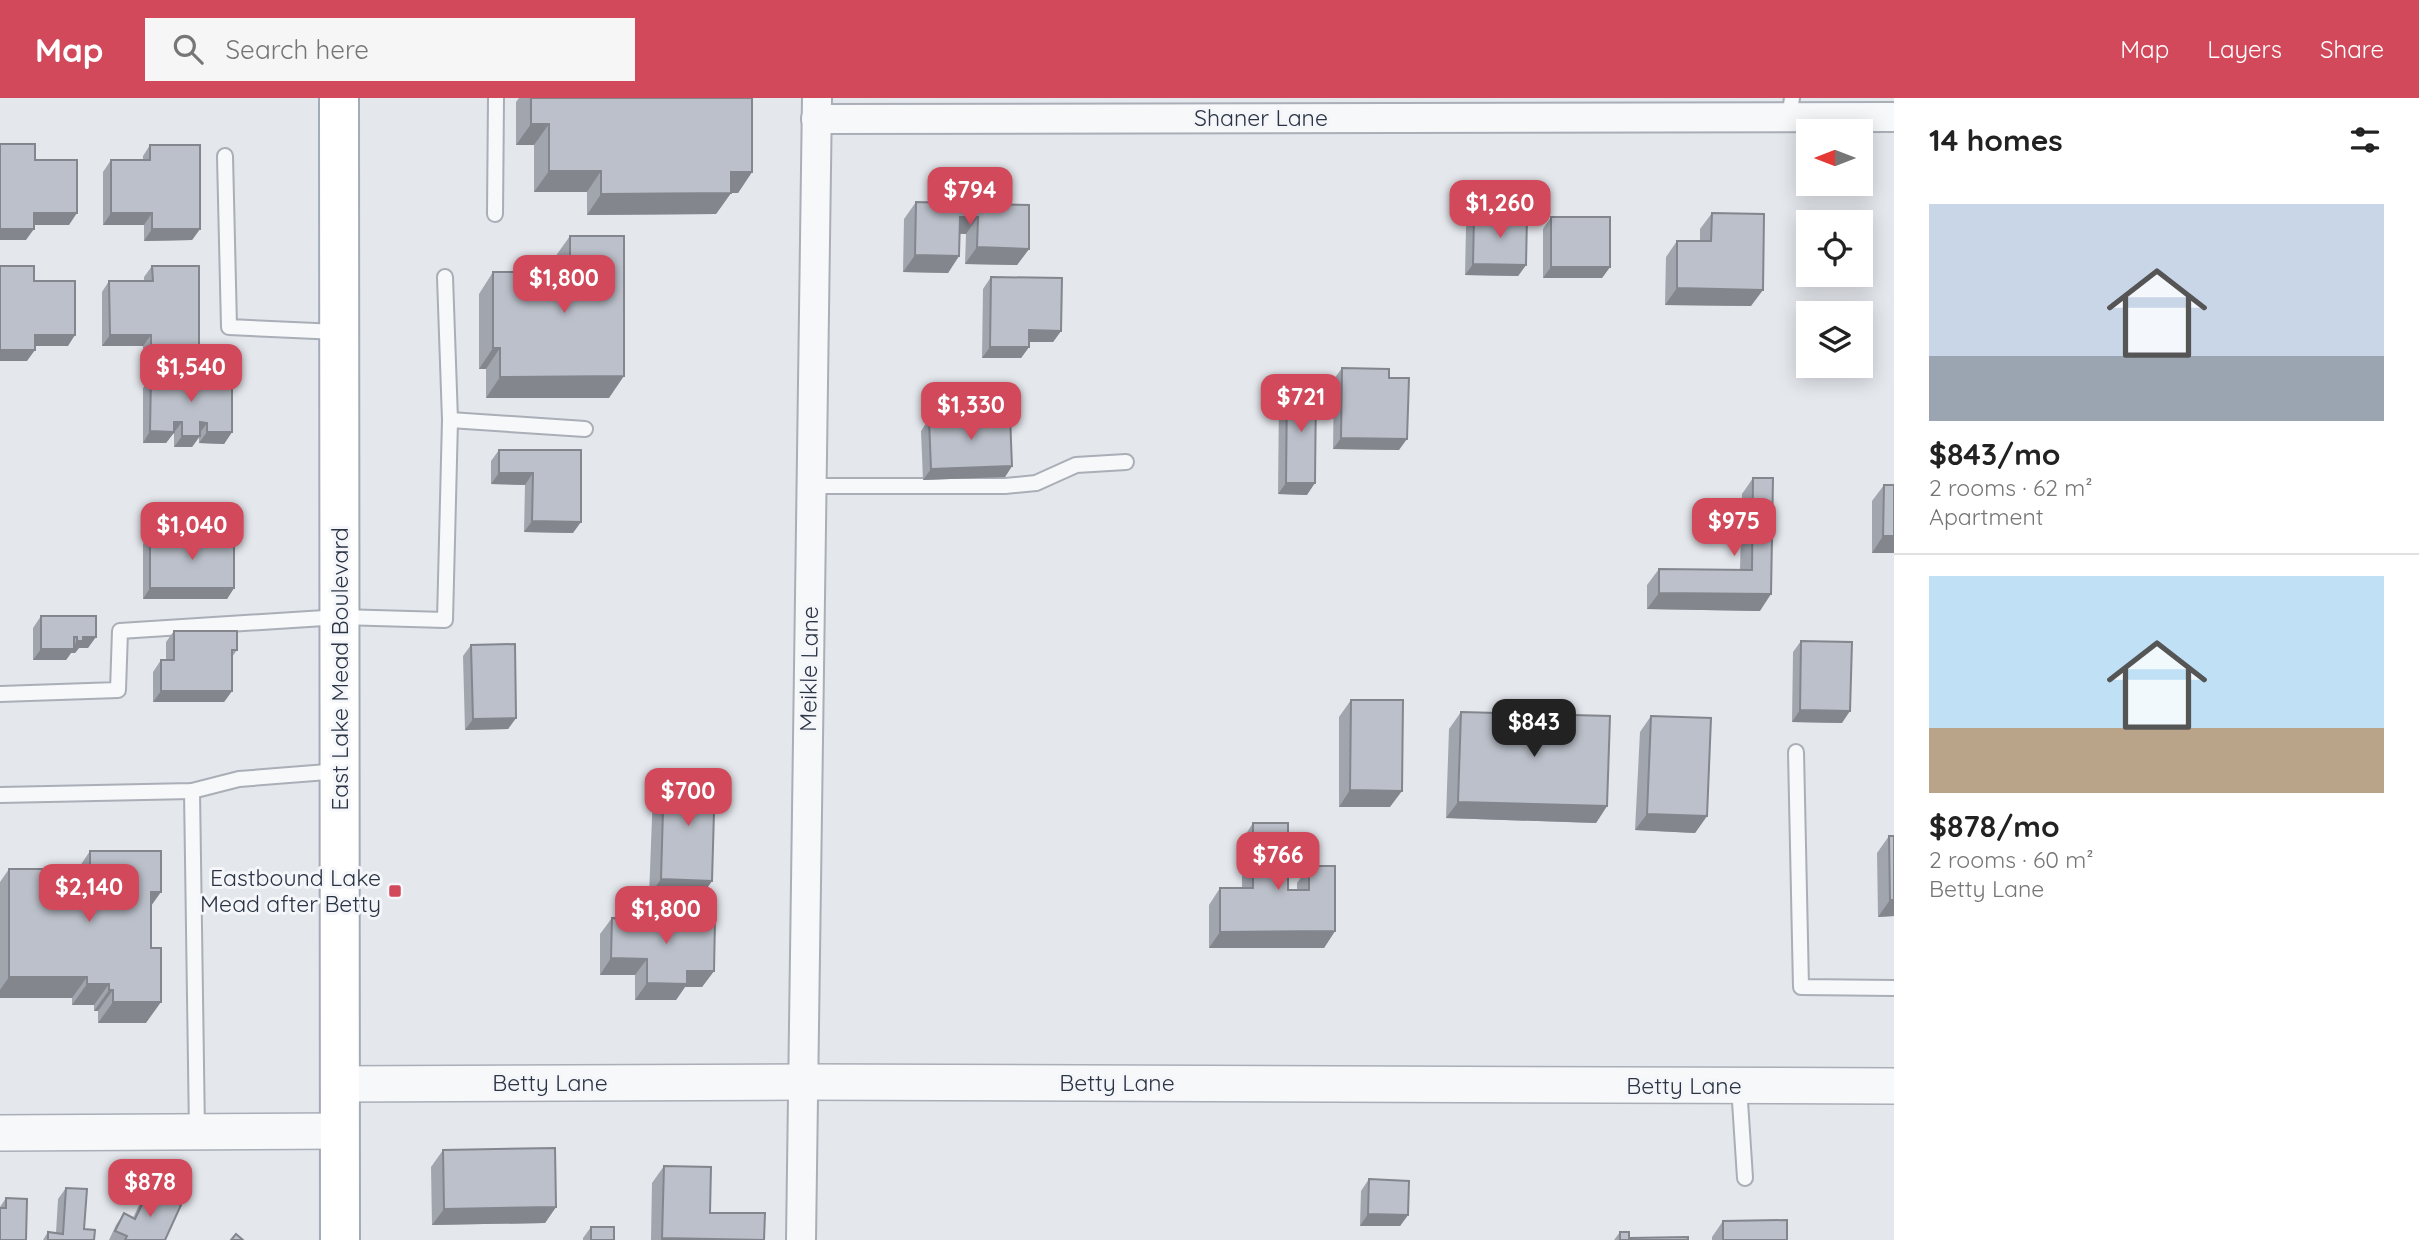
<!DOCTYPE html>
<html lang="en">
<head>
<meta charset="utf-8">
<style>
	body { margin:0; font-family:Quicksand,sans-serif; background:#f6f6f6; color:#222; height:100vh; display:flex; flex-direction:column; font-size:26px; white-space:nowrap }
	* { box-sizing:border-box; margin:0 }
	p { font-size:23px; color:#767676 }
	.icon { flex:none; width:38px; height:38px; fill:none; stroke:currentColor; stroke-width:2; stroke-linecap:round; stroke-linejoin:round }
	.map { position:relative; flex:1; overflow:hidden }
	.side { display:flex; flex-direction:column; background:#fff; width:525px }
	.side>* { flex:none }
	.needle { width:46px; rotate:270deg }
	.controls { position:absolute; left:1796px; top:21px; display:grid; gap:14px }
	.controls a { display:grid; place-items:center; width:77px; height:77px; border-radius:0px; background:#fff; box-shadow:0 4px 18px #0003; font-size:35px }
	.price { position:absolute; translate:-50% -60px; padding:0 16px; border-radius:14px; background:#d1495b; color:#fff; font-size:23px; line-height:46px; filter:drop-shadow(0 2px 4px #0008) }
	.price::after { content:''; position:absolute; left:50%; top:42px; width:21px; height:16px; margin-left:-10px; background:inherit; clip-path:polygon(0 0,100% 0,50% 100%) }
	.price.selected { background:#222; color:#fff }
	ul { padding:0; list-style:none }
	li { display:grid; align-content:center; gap:14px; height:371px; padding:0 35px }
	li+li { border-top:2px solid #e0e0e0 }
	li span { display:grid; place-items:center; height:217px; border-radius:0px; color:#555 }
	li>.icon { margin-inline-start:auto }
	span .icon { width:126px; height:126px; fill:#fffc; stroke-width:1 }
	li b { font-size:30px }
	h2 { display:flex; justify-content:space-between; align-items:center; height:84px; padding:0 35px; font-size:30px }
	header { display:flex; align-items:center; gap:42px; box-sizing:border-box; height:98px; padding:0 35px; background:#d1495b; color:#fff }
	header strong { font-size:33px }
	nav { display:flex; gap:38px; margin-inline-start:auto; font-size:24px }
	.search { width:490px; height:63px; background:#f6f6f6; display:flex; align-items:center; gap:18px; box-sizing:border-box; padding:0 24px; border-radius:0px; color:#767676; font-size:26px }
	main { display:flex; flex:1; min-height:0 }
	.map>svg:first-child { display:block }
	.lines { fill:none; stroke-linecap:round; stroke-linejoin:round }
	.service-casing { stroke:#a9aeb7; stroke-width:18 }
	.minor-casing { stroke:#a9aeb7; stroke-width:32 }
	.tertiary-casing { stroke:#a9aeb7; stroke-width:38 }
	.primary-casing { stroke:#a3abb8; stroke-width:42 }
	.service { stroke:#f7f8fa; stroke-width:14 }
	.minor { stroke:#f7f8fa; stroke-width:28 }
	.tertiary { stroke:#f7f8fa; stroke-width:35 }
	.primary { stroke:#fff; stroke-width:38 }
	.wall { fill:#a1a5ae }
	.shaded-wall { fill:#83868d }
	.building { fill:#bbc0ca; stroke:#83868d; stroke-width:2 }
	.poi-dot { fill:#d1495b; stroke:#f4f6f9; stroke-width:2.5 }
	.labels { text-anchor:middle; stroke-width:6; stroke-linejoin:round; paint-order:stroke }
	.street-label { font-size:23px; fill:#2b3445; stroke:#f4f6f9 }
	.poi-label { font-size:23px; fill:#2b3445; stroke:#f4f6f9; text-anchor:end }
</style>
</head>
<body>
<header>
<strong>Map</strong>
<div class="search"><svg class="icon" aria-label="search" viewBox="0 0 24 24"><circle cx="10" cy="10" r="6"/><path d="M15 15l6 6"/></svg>Search here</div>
<nav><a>Map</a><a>Layers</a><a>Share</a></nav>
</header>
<main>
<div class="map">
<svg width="1894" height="1142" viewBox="0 0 1894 1142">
	<rect width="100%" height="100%" fill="#e4e7ec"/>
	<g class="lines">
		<g class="service-casing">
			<g id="service">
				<polyline points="1789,19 1792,0"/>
				<polyline points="225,58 229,229 338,234"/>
				<polyline points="495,116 496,0"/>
				<polyline points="450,322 585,331"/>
				<polyline points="811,388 1005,388 1036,385 1076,367 1126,364"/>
				<polyline points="0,596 118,592 120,533 340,519 445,522 450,322 445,179"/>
				<polyline points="1796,654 1801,889 1894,890"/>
				<polyline points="192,693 197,1034"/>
				<polyline points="0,697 192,693 239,681 340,673"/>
				<polyline points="1739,988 1745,1080"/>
			</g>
		</g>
		<g class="minor-casing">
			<g id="minor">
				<polyline points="816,21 1894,19"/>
				<polyline points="801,1142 817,0"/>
			</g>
		</g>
		<g class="tertiary-casing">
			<g id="tertiary">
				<polyline points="340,986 803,984 1894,988"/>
				<polyline points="0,1035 340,1033"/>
			</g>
		</g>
		<g class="primary-casing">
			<polyline id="primary" points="339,0 340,1142"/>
		</g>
		<use href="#service" class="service"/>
		<use href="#minor" class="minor"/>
		<use href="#tertiary" class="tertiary"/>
		<use href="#primary" class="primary"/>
	</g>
	<g class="wall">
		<polygon points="519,0 752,0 752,74 738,95 731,95 716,116 587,117 587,94 534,94 534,47 516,47 516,4"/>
		<polygon points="150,47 200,131 192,142 144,143 144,127 103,127 103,74 111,62 143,62 143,58"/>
		<polygon points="916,104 1029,107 1029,151 1017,167 965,166 966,136 960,136 959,158 948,175 903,174 904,121"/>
		<polygon points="1712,115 1751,208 1665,207 1666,159 1677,143 1700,143 1700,131"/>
		<polygon points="1474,118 1526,167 1518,178 1465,177 1466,129"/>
		<polygon points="1551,119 1610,169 1602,180 1543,180 1543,131"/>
		<polygon points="570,138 609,300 486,300 486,271 479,271 479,196 493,174 555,174 555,159"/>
		<polygon points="152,168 199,252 191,263 143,263 143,248 102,248 102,194 109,183 144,183 144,179"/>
		<polygon points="991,179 1061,233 1053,244 1029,244 1029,249 1021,260 982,260 983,191"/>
		<polygon points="1342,270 1399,352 1333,351 1334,281"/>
		<polygon points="151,279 232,334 224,346 199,345 199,339 192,349 174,349 174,336 173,336 166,345 143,345 143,290"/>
		<polygon points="1287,286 1307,397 1278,396 1279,298"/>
		<polygon points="929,321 1012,368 1005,379 923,382 921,333"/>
		<polygon points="499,352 581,352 573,435 524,434 525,387 491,386 491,363"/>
		<polygon points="1753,380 1760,513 1647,511 1647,487 1659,471 1740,472 1742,396"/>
		<polygon points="1884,387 1894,387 1894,455 1872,455 1872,403"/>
		<polygon points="150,434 175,443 203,443 209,434 234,490 227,501 143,501 143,446"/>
		<polygon points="41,518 96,518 88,550 79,550 75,555 71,555 66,562 33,562 33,530"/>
		<polygon points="174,533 237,552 232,559 232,593 224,604 153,604 153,574 161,562 166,562 166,544"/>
		<polygon points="1801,543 1842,625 1792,624 1793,554"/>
		<polygon points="471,547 516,620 508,631 465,632 463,558"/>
		<polygon points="1351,602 1390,709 1339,709 1339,619"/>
		<polygon points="1461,614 1607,708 1596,725 1446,720 1449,631"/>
		<polygon points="1651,618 1707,718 1695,735 1635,732 1640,634"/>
		<polygon points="664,677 712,783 700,800 649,798 653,694"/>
		<polygon points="1253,725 1288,792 1297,792 1297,785 1309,768 1335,833 1324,850 1209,850 1209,807 1220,790 1242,790 1242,742"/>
		<polygon points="1889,738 1894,738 1894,818 1878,819 1877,755"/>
		<polygon points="90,753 151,808 146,925 98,925 98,913 94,913 94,907 72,907 72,900 0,900 0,784 9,771 78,771"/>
		<polygon points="612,820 714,873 702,889 685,889 676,902 635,902 635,877 600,877 600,836"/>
		<polygon points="443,1052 556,1109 545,1125 432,1127 431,1069"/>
		<polygon points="664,1068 710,1115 764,1142 651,1142 652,1085"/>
		<polygon points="1369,1081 1408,1117 1400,1128 1360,1128 1361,1093"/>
		<polygon points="66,1090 84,1131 94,1142 43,1142 48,1134 56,1135 58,1101"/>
		<polygon points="149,1092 165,1142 109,1142 116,1127 124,1115 133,1120 141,1103"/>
		<polygon points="6,1100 26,1142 0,1142 0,1109"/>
		<polygon points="1723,1123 1787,1142 1712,1142 1712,1139"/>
		<polygon points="591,1129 614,1142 583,1142 583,1140"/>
		<polygon points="1620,1134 1629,1140 1688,1142 1614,1142"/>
	</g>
	<g class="shaded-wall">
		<polygon points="531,26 549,26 534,47 516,47"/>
		<polygon points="549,73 601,73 587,94 534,94"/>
		<polygon points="731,74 752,74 738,95 731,95 716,116 587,117 601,96"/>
		<polygon points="34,115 77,115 69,127 26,127"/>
		<polygon points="111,115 152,115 144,127 103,127"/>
		<polygon points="960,119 978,119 966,136 949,135"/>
		<polygon points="0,131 34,131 26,142 0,142"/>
		<polygon points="152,131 200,131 192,142 144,143"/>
		<polygon points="977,149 1029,151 1017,167 965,166"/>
		<polygon points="915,157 959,158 948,175 903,174"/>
		<polygon points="1473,166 1526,167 1518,178 1465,177"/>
		<polygon points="1551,169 1610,169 1602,180 1543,180"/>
		<polygon points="1677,190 1763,192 1751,208 1665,207"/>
		<polygon points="1029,232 1061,233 1053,244 1021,244"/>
		<polygon points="35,237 75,237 68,248 27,248"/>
		<polygon points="110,237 151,237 143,248 102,248"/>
		<polygon points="990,249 1029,249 1021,260 982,260"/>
		<polygon points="493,250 500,250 486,271 479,271"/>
		<polygon points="0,252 35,252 27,263 0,263"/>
		<polygon points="151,252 199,252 191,263 143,263"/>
		<polygon points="624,278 609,300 486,300 500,279"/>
		<polygon points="174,324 182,324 166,345 143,345 150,333"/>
		<polygon points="200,324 207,325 199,336"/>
		<polygon points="207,334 232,334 224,346 199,345"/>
		<polygon points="182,338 200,338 192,349 174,349"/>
		<polygon points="1341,340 1407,341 1399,352 1333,351"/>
		<polygon points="1012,368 1005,379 923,382 931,371"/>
		<polygon points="499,375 533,375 525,387 491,386"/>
		<polygon points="1286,385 1315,385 1307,397 1278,396"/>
		<polygon points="532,423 581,424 573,435 524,434"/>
		<polygon points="1883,438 1894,438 1894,455 1872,455"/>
		<polygon points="150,490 234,490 227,501 143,501"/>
		<polygon points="1659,495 1771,496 1760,513 1647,511"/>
		<polygon points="83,539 96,539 88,550 79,550 75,555 71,555 66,562 33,562 41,551 71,551 77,543"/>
		<polygon points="161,593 232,593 224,604 153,604"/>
		<polygon points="1800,612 1850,613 1842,625 1792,624"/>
		<polygon points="516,620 508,631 465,632 473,621"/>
		<polygon points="1350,692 1402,693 1390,709 1339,709"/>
		<polygon points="1458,704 1607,708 1596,725 1446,720"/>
		<polygon points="1647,716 1707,718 1695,735 1635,732"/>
		<polygon points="661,781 712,783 700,800 649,798"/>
		<polygon points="151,794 161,794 146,815"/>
		<polygon points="1890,802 1894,802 1894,818 1878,819"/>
		<polygon points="1335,833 1324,850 1209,850 1220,834"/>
		<polygon points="611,860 647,861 635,877 600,877"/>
		<polygon points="687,873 714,873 702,889 685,889 676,902 635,902 647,885"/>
		<polygon points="9,879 87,879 72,900 0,900 0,892"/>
		<polygon points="87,886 109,886 94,907 72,907"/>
		<polygon points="109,892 113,892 98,913 94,913"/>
		<polygon points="113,904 161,904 146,925 98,925"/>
		<polygon points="556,1109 545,1125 432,1127 444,1111"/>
		<polygon points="1368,1116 1408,1117 1400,1128 1360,1128"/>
		<polygon points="662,1140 764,1142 661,1142"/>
	</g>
	<g class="building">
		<polygon points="531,0 752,0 752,74 731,74 731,95 601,96 601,73 549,73 549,26 531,26"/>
		<polygon points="0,46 35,46 35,62 77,62 77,115 34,115 34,131 0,131"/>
		<polygon points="150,47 200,47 200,131 152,131 152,115 111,115 111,62 150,62"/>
		<polygon points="916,104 1029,107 1029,151 977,149 978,119 960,119 959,158 915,157"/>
		<polygon points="1712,115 1764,116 1763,192 1677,190 1677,143 1711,143"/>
		<polygon points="1474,118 1527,118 1526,167 1473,166"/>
		<rect x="1551" y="119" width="59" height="50"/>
		<polygon points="570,138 624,138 624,278 500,279 500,250 493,250 493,174 570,174"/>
		<polygon points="0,168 34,168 34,183 75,183 75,237 35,237 35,252 0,252"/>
		<polygon points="152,168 199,168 199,252 151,252 151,237 110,237 109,183 153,183"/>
		<polygon points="991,179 1062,180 1061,233 1029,232 1029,249 990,249"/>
		<polygon points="1342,270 1389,271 1389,280 1409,280 1407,341 1341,340"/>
		<polygon points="151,279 232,280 232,334 207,334 207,325 200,324 200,338 182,338 182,324 174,324 174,334 150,333"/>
		<polygon points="1287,286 1316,287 1315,385 1286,385"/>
		<polygon points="1010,318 1012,368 931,371 929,321"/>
		<polygon points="499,352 581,352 581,424 532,423 533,375 499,375"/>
		<polygon points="1753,380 1773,380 1771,496 1659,495 1659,471 1752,472"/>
		<polygon points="1884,387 1894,387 1894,438 1883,438"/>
		<polygon points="150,434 175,434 175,443 209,443 209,434 234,434 234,490 150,490"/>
		<polygon points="41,518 96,518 96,539 83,539 83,543 77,543 77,539 74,539 74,551 41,551"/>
		<polygon points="174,533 237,533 237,552 232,552 232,593 161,593 161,562 174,562"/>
		<polygon points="1801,543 1852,544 1850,613 1800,612"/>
		<polygon points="515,546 516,620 473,621 471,547"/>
		<polygon points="1351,602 1403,602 1402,693 1350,692"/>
		<polygon points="1461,614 1610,618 1607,708 1458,704"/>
		<polygon points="1651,618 1711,620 1707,718 1647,716"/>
		<polygon points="664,677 715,679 712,783 661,781"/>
		<polygon points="1253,725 1288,725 1288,792 1309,792 1309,768 1335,768 1335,833 1220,834 1220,790 1253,790"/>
		<polygon points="1889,738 1894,738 1894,802 1890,802"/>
		<polygon points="90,753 161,753 161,794 151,794 151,850 161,850 161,904 113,904 113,892 109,892 109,886 87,886 87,879 9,879 9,771 90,771"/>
		<polygon points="612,820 715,821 714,873 687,873 687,886 647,885 647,861 611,860"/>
		<polygon points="555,1050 556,1109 444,1111 443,1052"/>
		<polygon points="664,1068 711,1069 710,1115 765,1115 764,1142 662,1140"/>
		<polygon points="1369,1081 1409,1083 1408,1117 1368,1116"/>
		<polygon points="66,1090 87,1091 84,1131 95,1132 94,1142 48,1142 48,1134 63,1136"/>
		<polygon points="149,1092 181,1107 165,1142 125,1142 127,1138 115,1133 124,1115 135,1121"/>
		<polygon points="6,1100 27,1101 26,1142 0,1142 0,1110 6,1110"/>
		<polygon points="1787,1122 1787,1142 1723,1142 1723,1123"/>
		<rect x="591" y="1129" width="23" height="13"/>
		<polygon points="1620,1134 1629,1134 1629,1140 1688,1139 1688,1142 1620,1142"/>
		<polygon points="236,1136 243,1142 231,1142"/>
	</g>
	<rect class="poi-dot" x="388" y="786" width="14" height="14" rx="3.5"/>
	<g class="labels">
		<g class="street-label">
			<text x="1261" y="28">Shaner Lane</text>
			<text transform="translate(340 571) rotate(-90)" y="8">East Lake Mead Boulevard</text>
			<text transform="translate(809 571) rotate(-89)" y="8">Meikle Lane</text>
			<text x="550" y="993">Betty Lane</text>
			<text x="1117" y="993">Betty Lane</text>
			<text x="1684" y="996">Betty Lane</text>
		</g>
		<g class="poi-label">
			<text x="381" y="788">Eastbound Lake<tspan x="381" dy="26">Mead after Betty</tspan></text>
		</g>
	</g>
</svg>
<div class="controls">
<a><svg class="needle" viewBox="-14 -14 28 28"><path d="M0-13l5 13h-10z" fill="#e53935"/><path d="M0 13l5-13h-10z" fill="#767676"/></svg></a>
<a><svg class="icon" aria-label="locate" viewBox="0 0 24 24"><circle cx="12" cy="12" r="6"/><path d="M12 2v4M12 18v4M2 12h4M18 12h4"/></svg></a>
<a><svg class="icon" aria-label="layers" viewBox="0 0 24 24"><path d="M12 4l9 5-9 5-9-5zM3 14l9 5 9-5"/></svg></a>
</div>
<b class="price" style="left:970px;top:129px">$794</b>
<b class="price" style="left:1500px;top:142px">$1,260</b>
<b class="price" style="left:564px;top:217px">$1,800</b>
<b class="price" style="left:191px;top:306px">$1,540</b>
<b class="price" style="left:1301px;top:336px">$721</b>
<b class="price" style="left:971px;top:344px">$1,330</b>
<b class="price" style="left:1734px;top:460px">$975</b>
<b class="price" style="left:192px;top:464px">$1,040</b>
<b class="price selected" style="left:1534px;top:661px">$843</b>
<b class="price" style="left:688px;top:730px">$700</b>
<b class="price" style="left:1278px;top:794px">$766</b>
<b class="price" style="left:89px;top:826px">$2,140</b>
<b class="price" style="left:666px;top:848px">$1,800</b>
<b class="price" style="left:150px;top:1121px">$878</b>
</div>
<section class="side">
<h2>14 homes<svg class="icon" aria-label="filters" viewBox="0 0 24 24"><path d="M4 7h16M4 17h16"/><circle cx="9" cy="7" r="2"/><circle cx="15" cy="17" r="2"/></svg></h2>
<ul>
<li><span style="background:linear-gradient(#c9d6e8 70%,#9aa5b1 0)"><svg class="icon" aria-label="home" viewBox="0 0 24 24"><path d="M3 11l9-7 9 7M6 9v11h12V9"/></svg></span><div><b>$843/mo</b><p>2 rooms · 62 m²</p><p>Apartment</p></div></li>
<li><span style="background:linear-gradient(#bfe0f5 70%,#b9a48a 0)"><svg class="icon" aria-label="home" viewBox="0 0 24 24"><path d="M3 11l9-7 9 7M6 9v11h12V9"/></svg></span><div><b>$878/mo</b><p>2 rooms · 60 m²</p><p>Betty Lane</p></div></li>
</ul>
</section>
</main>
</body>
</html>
